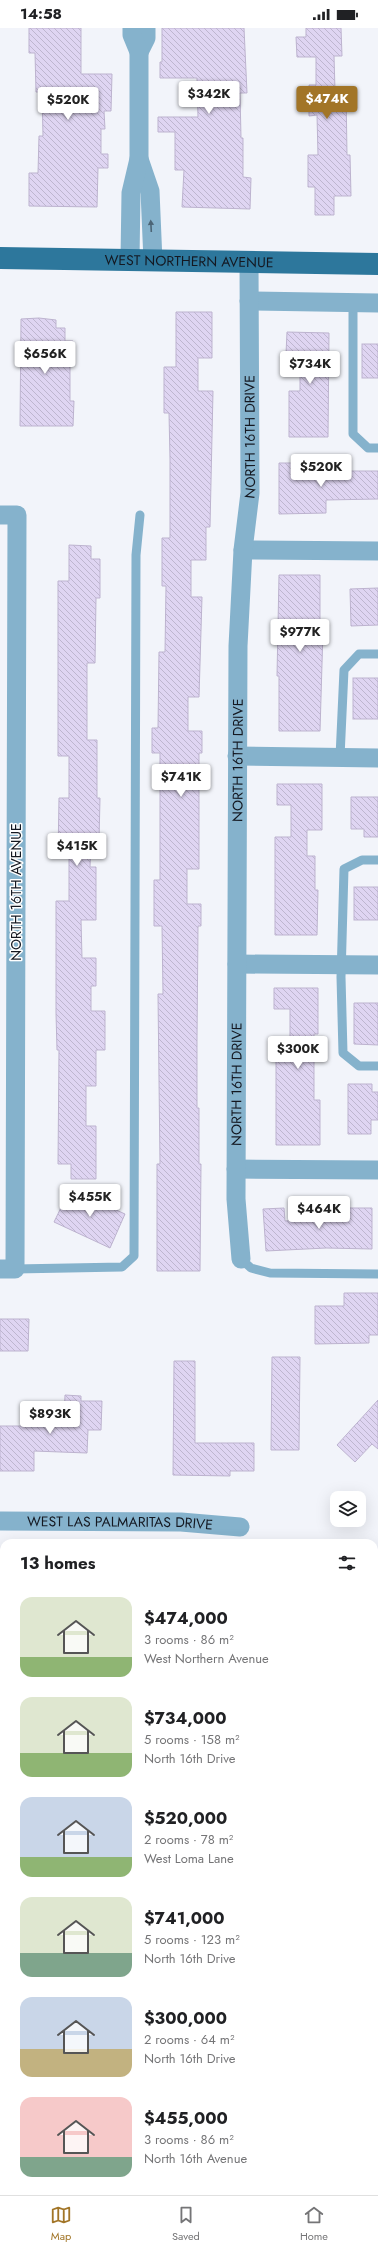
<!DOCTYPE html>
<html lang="en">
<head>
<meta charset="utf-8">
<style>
	body { margin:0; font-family:Jost,sans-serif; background:#f2f2f2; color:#202124; height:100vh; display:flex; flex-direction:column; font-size:15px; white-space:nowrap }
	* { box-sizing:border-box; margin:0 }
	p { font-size:13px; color:#757577 }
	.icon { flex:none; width:22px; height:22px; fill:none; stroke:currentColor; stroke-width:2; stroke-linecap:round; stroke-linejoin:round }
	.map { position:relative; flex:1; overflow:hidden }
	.panel { position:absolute; left:0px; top:1511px; width:378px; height:656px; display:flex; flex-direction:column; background:#fff; border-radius:12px 12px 0 0; box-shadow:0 4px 16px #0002 }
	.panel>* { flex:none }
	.tools { position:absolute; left:330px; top:1463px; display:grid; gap:8px }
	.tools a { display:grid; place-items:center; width:36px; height:36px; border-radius:8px; background:#fff; box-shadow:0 4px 16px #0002; font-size:20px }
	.price { position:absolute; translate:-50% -34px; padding:0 9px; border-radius:4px; background:#fff; color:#222; font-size:13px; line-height:26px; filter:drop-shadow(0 1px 2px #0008) }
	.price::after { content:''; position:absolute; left:50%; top:24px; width:12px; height:9px; margin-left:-6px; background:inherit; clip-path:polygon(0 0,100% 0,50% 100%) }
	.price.on { background:#a27527; color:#fff }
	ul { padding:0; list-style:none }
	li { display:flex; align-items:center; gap:12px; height:100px; padding:0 20px }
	li span { display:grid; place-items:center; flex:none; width:112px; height:80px; border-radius:12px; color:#555 }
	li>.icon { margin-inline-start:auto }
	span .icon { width:48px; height:48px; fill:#fffc; stroke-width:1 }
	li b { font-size:17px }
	h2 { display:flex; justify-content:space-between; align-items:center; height:48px; padding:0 20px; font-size:17px }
	.status { display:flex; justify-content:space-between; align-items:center; height:28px; padding:0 20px; background:#fff; direction:ltr }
	.status svg { height:11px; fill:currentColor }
	.dock { display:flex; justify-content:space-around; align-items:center; height:56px; border-top:1px solid #e0e0e0; background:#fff; font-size:11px; color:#757577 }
	.dock a { display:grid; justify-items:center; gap:2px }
	.dock .on { color:#a27527 }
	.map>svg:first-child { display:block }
	.building { fill:url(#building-back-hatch); stroke:#bdb3cf }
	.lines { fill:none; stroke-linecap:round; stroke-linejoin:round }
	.lane { stroke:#85b2cc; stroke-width:9 }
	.street { stroke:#85b2cc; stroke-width:19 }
	.primary { stroke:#2d779c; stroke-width:22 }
	.oneway { fill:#4c6576 }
	.labels { text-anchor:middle; stroke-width:3; stroke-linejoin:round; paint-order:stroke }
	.street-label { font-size:14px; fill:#141821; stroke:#fff }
</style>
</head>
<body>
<div class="status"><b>14:58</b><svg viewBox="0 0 49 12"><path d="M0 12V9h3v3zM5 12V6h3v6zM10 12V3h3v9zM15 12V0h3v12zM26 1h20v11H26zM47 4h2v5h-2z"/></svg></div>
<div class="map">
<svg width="378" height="2167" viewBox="0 0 378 2167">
	<defs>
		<pattern id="building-back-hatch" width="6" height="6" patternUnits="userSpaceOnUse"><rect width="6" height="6" fill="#dfd5f2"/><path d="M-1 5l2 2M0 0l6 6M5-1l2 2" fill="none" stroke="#beb6cf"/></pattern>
	</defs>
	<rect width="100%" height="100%" fill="#f2f4fa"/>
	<g class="building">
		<polygon points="29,0 81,0 81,46 112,46 111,83 104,83 105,101 101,101 101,126 108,126 108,140 98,140 97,179 29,178 29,145 38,145 39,108 43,108 42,64 36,64 35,25 29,25"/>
		<polygon points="162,0 244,0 247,65 240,65 241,110 243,110 243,149 251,150 250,181 182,179 184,142 175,142 175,104 158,104 158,89 198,89 197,50 160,50 160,34 162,34"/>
		<polygon points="306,0 341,0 342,28 334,28 335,63 346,63 347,127 350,127 351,168 334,168 334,187 315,187 315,159 308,159 308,127 318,127 317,87 309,88 309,57 316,57 316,29 297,29 296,9 306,9"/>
		<polygon points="176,284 212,284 212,330 198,330 198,363 213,363 210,499 206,499 206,532 191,532 191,569 202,569 199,669 188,669 188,703 202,703 202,725 199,725 199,841 187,841 187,876 201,876 201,898 198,898 197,1012 197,1080 199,1080 199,1136 201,1136 200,1243 157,1243 157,1136 160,1136 158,966 163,966 162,898 154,898 154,852 160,852 160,725 152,725 152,700 158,700 159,624 165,624 166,558 162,558 162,510 170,510 170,431 169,385 164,385 164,339 176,339"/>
		<polygon points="39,290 56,292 56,300 65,300 65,313 73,313 73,332 70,332 70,373 74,373 73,398 20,398 21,291"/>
		<polygon points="287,304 329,305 328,409 289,409 289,363 300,363 300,326 286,326"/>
		<rect x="362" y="316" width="16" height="34"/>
		<polygon points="279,435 313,435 313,448 344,448 344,443 378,443 378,471 326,472 326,485 279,486"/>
		<polygon points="69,517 91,518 91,531 100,531 100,570 96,570 95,635 87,635 87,712 97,712 97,770 100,770 99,813 91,813 90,839 96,839 96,892 81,892 82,930 96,930 96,958 91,958 91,983 105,983 105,1022 96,1022 96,1058 86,1058 86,1098 96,1098 96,1151 71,1151 71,1136 58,1136 59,1022 57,1022 56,985 56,873 69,873 69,828 58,828 59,770 69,770 69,728 58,728 58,553 69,553"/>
		<polygon points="279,547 320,547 320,602 323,602 320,703 279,703 279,648 277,648"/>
		<polygon points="378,560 378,597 351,598 350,561"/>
		<rect x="353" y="650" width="25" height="41"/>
		<polygon points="277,756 322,756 322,802 307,802 307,828 315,828 315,862 318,862 317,907 275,907 275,809 291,809 291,777 277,777"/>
		<polygon points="351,769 378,769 378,809 364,809 364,801 351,801"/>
		<rect x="354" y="859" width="24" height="33"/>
		<polygon points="274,960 318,960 318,1006 314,1006 314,1072 320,1072 320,1117 276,1117 276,1017 290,1017 290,981 274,981"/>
		<polygon points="354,975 378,975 378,1017 354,1016"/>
		<polygon points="348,1056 372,1056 372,1064 378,1064 378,1092 371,1092 371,1106 348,1106"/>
		<polygon points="70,1161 125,1186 110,1220 54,1194"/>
		<polygon points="284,1180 285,1193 326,1190 326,1180 372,1180 372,1221 326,1220 266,1223 263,1181"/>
		<polygon points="344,1265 378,1265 378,1307 369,1307 369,1315 315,1316 315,1278 344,1278"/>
		<polygon points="0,1291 29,1291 28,1323 0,1323"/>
		<polygon points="272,1329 300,1329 299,1422 271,1422"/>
		<polygon points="174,1333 195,1333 195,1415 254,1415 254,1443 230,1443 230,1448 173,1447"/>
		<polygon points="65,1367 81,1368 81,1373 102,1373 101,1402 88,1402 87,1425 34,1423 34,1443 0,1443 0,1398 52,1398 52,1393 64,1393"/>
		<polygon points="378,1372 378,1421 372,1416 355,1434 337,1417"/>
	</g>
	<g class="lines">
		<g class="lane">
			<polyline points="353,274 353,406 368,420 378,420"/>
			<polyline points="340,729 344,642 359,626 378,626"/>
			<polyline points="378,832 362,832 344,841 341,949 343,1025 359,1038 378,1038"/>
			<polyline points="241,1231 251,1240 270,1245 378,1246"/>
			<polyline points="15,1241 122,1239 134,1228 136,527 140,487"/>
			<polyline points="362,2167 362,2163"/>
		</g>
		<g class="street">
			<polyline points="139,24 146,10 146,0"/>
			<polyline points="139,131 150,163 153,233"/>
			<polyline points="130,232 131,165 139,131 139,24 132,7 132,0"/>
			<polyline points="249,273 378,275"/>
			<polyline points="0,487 17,487 15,1241 0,1241"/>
			<polyline points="243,522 378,523"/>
			<polyline points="237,728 378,730"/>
			<polyline points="237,936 378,937"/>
			<polyline points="236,1141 378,1142"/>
			<path id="s1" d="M 241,1231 L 236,1171 L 238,618 L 243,522 L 250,465 L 249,234"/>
			<path id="s2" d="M 0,1493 L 181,1494 L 240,1499"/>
			<polyline points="0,1753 4,1753"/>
			<polyline points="374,1758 378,1758"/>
			<polyline points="260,2167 260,2163"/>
		</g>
		<path class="primary" id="s3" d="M 0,230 L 378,236"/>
	</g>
	<defs><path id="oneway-solid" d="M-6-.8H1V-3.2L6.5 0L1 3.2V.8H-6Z"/></defs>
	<use class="oneway" href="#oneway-solid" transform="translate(151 198) rotate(-93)"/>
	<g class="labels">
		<g class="street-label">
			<text dy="5" stroke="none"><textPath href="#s3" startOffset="189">WEST NORTHERN AVENUE</textPath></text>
			<text dy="5" stroke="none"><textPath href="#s1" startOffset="823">NORTH 16TH DRIVE</textPath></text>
			<text dy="5" stroke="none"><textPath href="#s1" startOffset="499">NORTH 16TH DRIVE</textPath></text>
			<text transform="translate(16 864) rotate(-90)" y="5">NORTH 16TH AVENUE</text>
			<text dy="5" stroke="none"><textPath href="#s1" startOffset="175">NORTH 16TH DRIVE</textPath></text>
			<text dy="5" stroke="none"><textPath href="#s2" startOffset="120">WEST LAS PALMARITAS DRIVE</textPath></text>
		</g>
	</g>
</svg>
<div class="tools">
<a><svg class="icon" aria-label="layers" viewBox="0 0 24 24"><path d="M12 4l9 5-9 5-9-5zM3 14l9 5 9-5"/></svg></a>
</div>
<b class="price" style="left:209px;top:87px">$342K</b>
<b class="price on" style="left:327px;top:92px">$474K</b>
<b class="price" style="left:68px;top:93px">$520K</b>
<b class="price" style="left:45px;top:347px">$656K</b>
<b class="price" style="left:310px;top:357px">$734K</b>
<b class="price" style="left:321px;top:460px">$520K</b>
<b class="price" style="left:300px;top:625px">$977K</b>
<b class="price" style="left:181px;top:770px">$741K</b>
<b class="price" style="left:77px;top:839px">$415K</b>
<b class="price" style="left:298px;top:1042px">$300K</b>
<b class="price" style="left:90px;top:1190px">$455K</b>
<b class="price" style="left:319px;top:1202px">$464K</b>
<b class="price" style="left:50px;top:1407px">$893K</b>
<section class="panel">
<h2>13 homes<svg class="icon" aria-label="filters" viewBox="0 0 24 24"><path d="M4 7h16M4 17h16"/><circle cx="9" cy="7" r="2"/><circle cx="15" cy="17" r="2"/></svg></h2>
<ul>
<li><span style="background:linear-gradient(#dfe7d0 75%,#8fb573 0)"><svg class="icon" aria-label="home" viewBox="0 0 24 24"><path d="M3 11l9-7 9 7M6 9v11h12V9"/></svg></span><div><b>$474,000</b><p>3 rooms · 86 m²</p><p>West Northern Avenue</p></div></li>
<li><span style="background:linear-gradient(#dfe7d0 70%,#8fb573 0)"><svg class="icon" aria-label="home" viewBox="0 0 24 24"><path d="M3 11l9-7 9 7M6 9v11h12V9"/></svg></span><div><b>$734,000</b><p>5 rooms · 158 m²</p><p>North 16th Drive</p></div></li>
<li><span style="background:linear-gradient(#c9d6e8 75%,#8fb573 0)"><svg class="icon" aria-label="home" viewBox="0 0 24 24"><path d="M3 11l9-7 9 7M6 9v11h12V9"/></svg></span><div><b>$520,000</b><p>2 rooms · 78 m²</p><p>West Loma Lane</p></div></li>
<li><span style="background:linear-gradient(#dfe7d0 70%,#7fa58c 0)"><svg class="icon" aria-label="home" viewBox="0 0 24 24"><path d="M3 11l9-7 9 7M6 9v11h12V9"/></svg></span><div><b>$741,000</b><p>5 rooms · 123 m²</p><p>North 16th Drive</p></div></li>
<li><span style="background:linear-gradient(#c9d6e8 65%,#c2b280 0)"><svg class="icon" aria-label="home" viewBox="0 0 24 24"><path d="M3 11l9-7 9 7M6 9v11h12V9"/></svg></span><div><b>$300,000</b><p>2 rooms · 64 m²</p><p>North 16th Drive</p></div></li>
<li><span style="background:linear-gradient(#f6c9c9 75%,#7fa58c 0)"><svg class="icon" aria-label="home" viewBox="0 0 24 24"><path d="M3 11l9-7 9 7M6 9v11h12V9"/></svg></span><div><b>$455,000</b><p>3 rooms · 86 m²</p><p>North 16th Avenue</p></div></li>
</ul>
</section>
</div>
<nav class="dock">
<a class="on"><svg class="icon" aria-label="map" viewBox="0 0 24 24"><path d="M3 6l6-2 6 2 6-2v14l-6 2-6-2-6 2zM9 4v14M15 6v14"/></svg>Map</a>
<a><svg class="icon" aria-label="saved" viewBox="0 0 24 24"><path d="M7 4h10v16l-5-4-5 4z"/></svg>Saved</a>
<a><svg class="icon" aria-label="home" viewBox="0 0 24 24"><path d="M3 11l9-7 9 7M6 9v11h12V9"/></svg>Home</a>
</nav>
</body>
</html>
